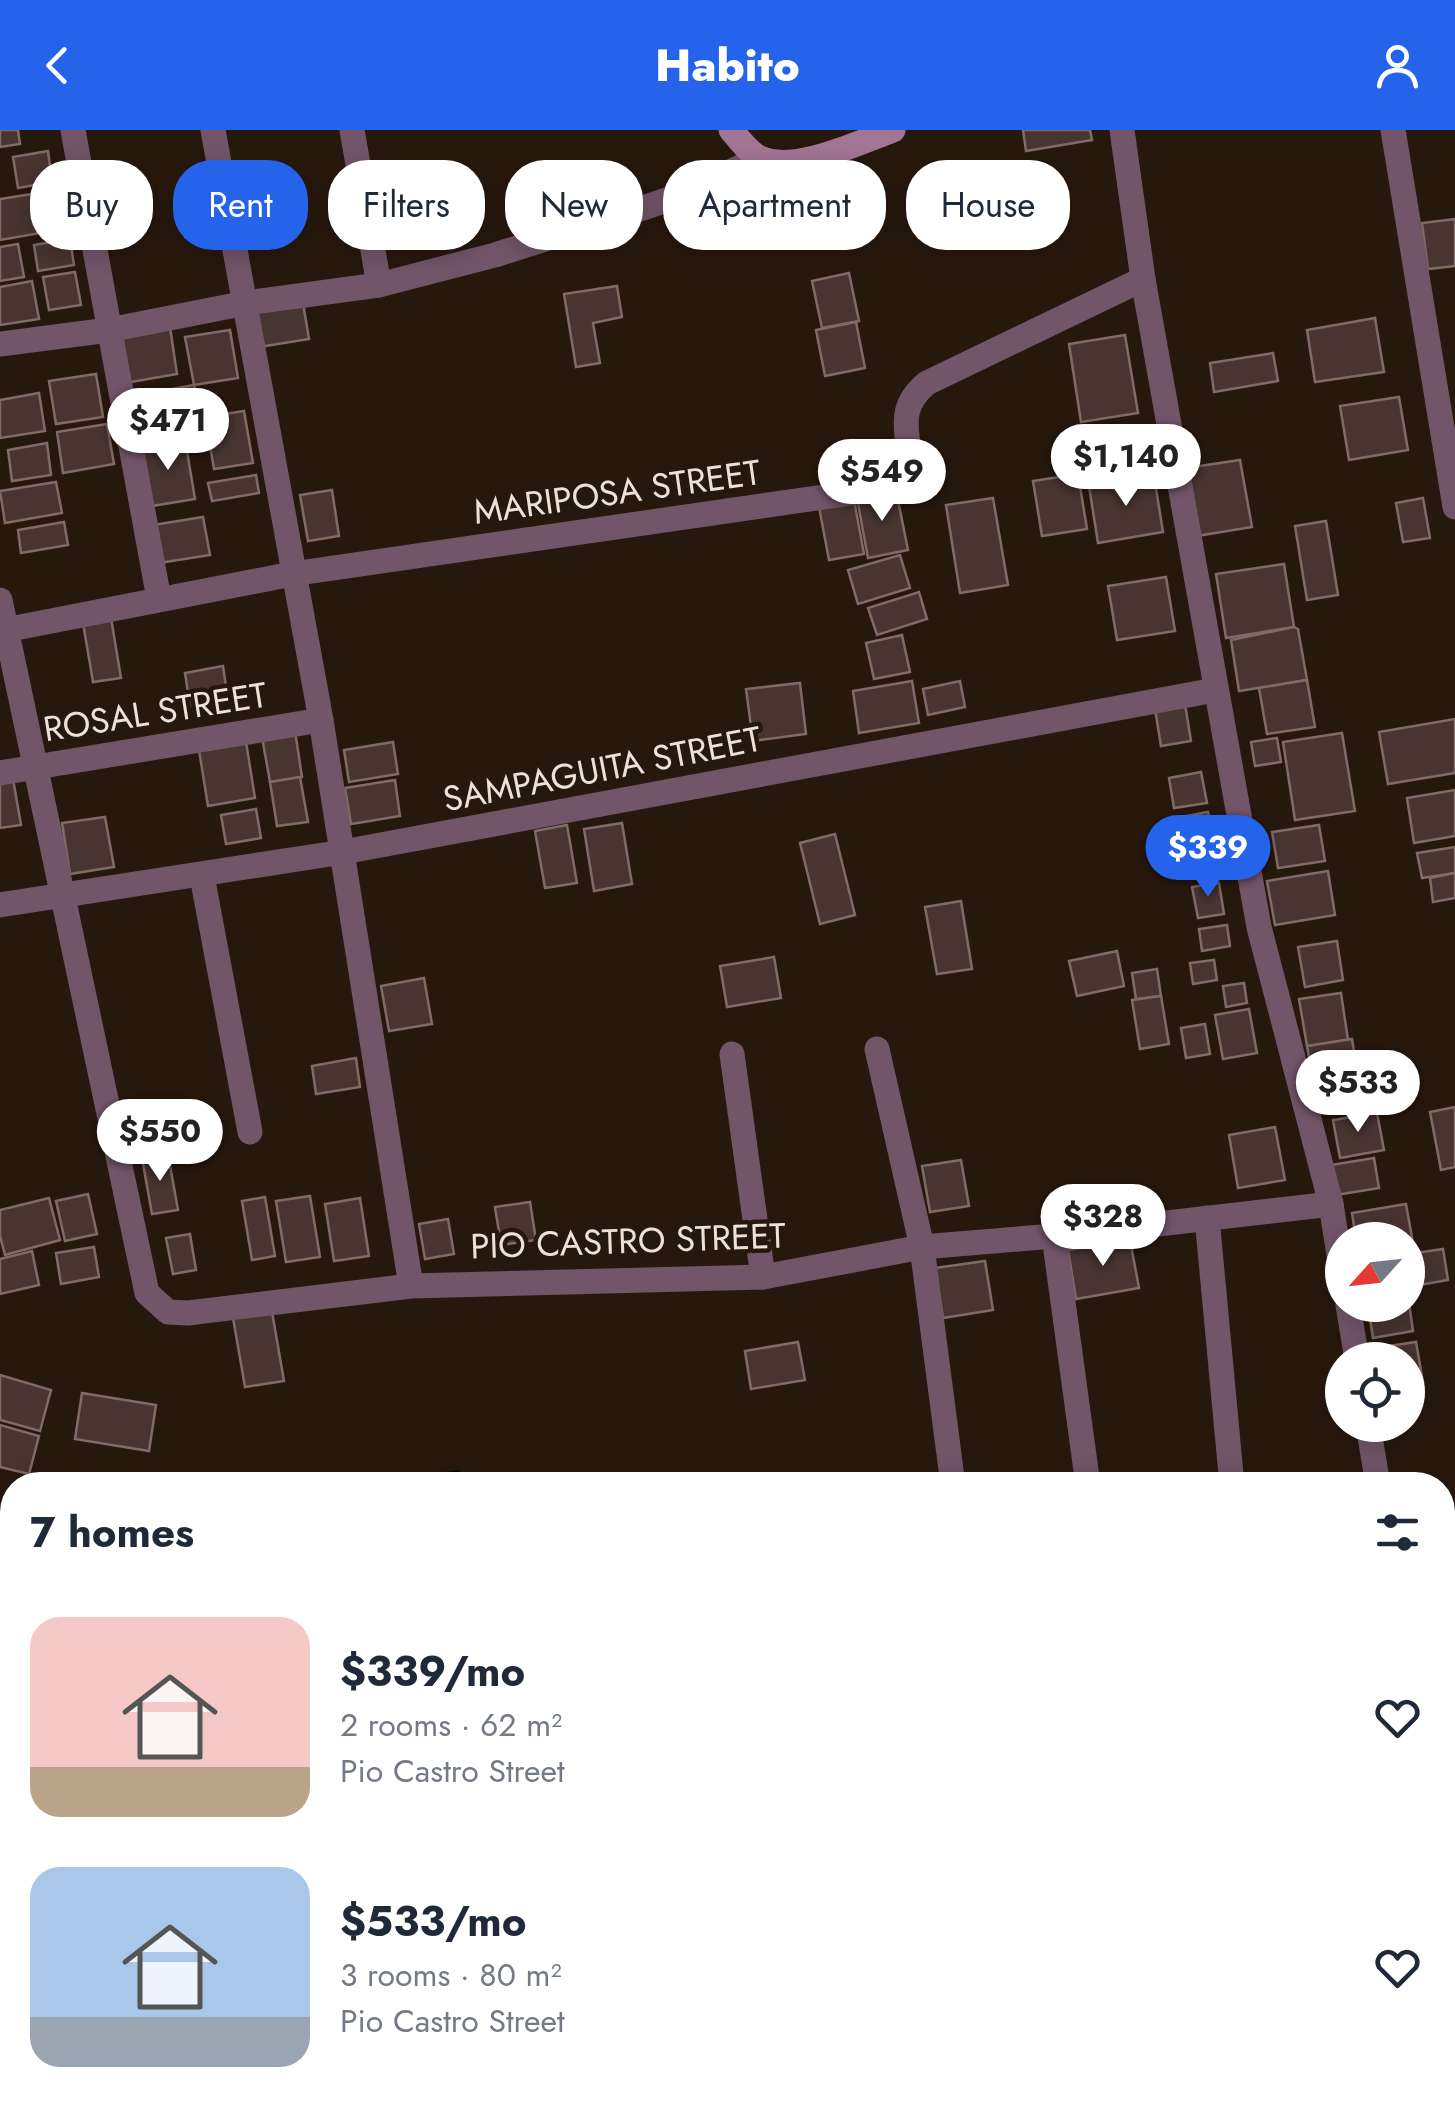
<!DOCTYPE html>
<html lang="en">
<head>
<meta charset="utf-8">
<style>
	body { margin:0; font-family:Jost,sans-serif; background:#f6f6f7; color:#1f2937; height:100vh; display:flex; flex-direction:column; font-size:38px; white-space:nowrap }
	* { box-sizing:border-box; margin:0 }
	p { font-size:32px; color:#747a83 }
	.icon { flex:none; width:55px; height:55px; fill:none; stroke:currentColor; stroke-width:2; stroke-linecap:round; stroke-linejoin:round }
	.map { position:relative; flex:1; overflow:hidden }
	.sheet { position:absolute; left:0px; top:1342px; width:1455px; height:642px; display:flex; flex-direction:column; background:#fff; border-radius:40px 40px 0 0; box-shadow:0 5px 25px #0003 }
	.sheet>* { flex:none }
	.banner { position:absolute; left:30px; top:30px; width:1395px; height:90px; display:flex; gap:20px }
	.needle { width:65px; rotate:243deg }
	.fabs { position:absolute; left:1325px; top:1092px; display:grid; gap:20px }
	.fabs a { display:grid; place-items:center; width:100px; height:100px; border-radius:50%; background:#fff; box-shadow:0 5px 25px #0003; font-size:50px }
	.price { position:absolute; translate:-50% -85px; padding:0 22px; border-radius:35px; background:#fff; color:#222; font-size:32px; line-height:65px; filter:drop-shadow(0 2px 5px #0008) }
	.price::after { content:''; position:absolute; left:50%; top:60px; width:30px; height:22px; margin-left:-15px; background:inherit; clip-path:polygon(0 0,100% 0,50% 100%) }
	.price.current { background:#2563eb; color:#fff }
	ul { padding:0; list-style:none }
	li { display:flex; align-items:center; gap:30px; height:250px; padding:0 30px }
	li span { display:grid; place-items:center; flex:none; width:280px; height:200px; border-radius:30px; color:#555 }
	li>.icon { margin-inline-start:auto }
	span .icon { width:120px; height:120px; fill:#fffc; stroke-width:1 }
	li b { font-size:42px }
	h2 { display:flex; justify-content:space-between; align-items:center; height:120px; padding:0 30px; font-size:42px }
	.tag { padding:0 35px; border-radius:40px; background:#fff; box-shadow:0 5px 25px #0003; font-size:35px; line-height:90px }
	.tag.current { background:#2563eb; color:#fff }
	header { display:flex; justify-content:space-between; align-items:center; height:130px; padding:0 30px; background:#2563eb; color:#fff; font-size:45px; font-weight:800 }
	.map>svg:first-child { display:block }
	.water { fill:#000909 }
	.building { fill:#483431; stroke:#816a67; stroke-width:2.5 }
	.lines { fill:none; stroke-linecap:round; stroke-linejoin:round }
	.street { stroke:#725569; stroke-width:25 }
	.secondary { stroke:#a37595; stroke-width:25 }
	.labels { text-anchor:middle; stroke-width:9; stroke-linejoin:round; paint-order:stroke }
	.street-label { font-size:35px; fill:#ede2db; stroke:#27180d }
</style>
</head>
<body>
<header><svg class="icon" aria-label="back" viewBox="0 0 24 24"><path d="M15 5l-7 7 7 7"/></svg>Habito<svg class="icon" aria-label="person" viewBox="0 0 24 24"><circle cx="12" cy="8" r="4"/><path d="M4 21q1-7 8-7t8 7"/></svg></header>
<div class="map">
<svg width="1455" height="1983" viewBox="0 0 1455 1983">
	<rect width="100%" height="100%" fill="#27180d"/>
	<g class="water">
		<polygon points="457,1340 485,1355 374,1355"/>
		<polygon points="12,1537 12,1723 0,1730 0,1551"/>
		<polygon points="1442,1670 1455,1677 1455,1858 1443,1850"/>
	</g>
	<g class="building">
		<polygon points="0,0 18,0 20,14 0,17"/>
		<polygon points="1023,0 1090,0 1092,10 1026,21"/>
		<polygon points="48,21 52,52 18,58 13,27"/>
		<polygon points="57,60 63,99 0,110 0,69"/>
		<polygon points="1455,89 1455,136 1428,139 1422,93"/>
		<polygon points="70,109 74,135 38,141 34,115"/>
		<polygon points="18,114 24,147 0,151 0,117"/>
		<polygon points="75,142 81,175 49,180 43,147"/>
		<polygon points="849,143 859,191 822,198 812,151"/>
		<polygon points="32,151 39,189 0,195 0,157"/>
		<polygon points="617,156 622,187 593,193 600,233 576,237 564,164"/>
		<polygon points="302,167 309,209 259,217 252,175"/>
		<polygon points="1375,188 1384,242 1315,252 1307,200"/>
		<polygon points="856,192 865,238 825,246 816,200"/>
		<polygon points="170,197 177,244 125,253 117,206"/>
		<polygon points="230,200 238,248 194,255 185,207"/>
		<polygon points="1125,205 1138,283 1081,292 1069,214"/>
		<polygon points="1273,223 1278,251 1214,262 1210,233"/>
		<polygon points="96,244 103,287 56,294 49,251"/>
		<polygon points="194,255 200,293 145,302 139,265"/>
		<polygon points="39,263 45,301 0,308 0,270"/>
		<polygon points="1399,267 1408,320 1349,330 1340,276"/>
		<polygon points="244,281 253,333 214,339 205,287"/>
		<polygon points="107,294 114,334 63,343 57,302"/>
		<polygon points="185,309 195,369 152,376 142,316"/>
		<polygon points="47,313 51,345 12,351 8,320"/>
		<polygon points="1240,330 1252,397 1197,406 1186,338"/>
		<polygon points="1078,344 1087,399 1042,406 1033,351"/>
		<polygon points="256,345 259,363 212,371 208,353"/>
		<polygon points="1154,346 1163,402 1098,413 1089,356"/>
		<polygon points="56,352 62,383 5,393 0,361"/>
		<polygon points="332,360 339,406 308,411 300,365"/>
		<polygon points="896,360 908,420 868,428 857,368"/>
		<polygon points="993,368 1008,455 960,463 946,375"/>
		<polygon points="1423,368 1430,408 1403,412 1396,373"/>
		<polygon points="854,370 864,424 829,430 819,377"/>
		<polygon points="203,387 210,425 159,433 153,395"/>
		<polygon points="1326,391 1338,465 1307,470 1295,396"/>
		<polygon points="64,392 68,415 21,423 18,400"/>
		<polygon points="900,425 910,458 858,474 848,440"/>
		<polygon points="1284,434 1294,497 1226,508 1216,444"/>
		<polygon points="1166,447 1175,501 1117,510 1108,456"/>
		<polygon points="919,462 927,489 877,505 868,478"/>
		<polygon points="111,488 121,548 93,552 83,493"/>
		<polygon points="1294,497 1298,499 1307,550 1239,561 1231,510"/>
		<polygon points="902,505 910,542 874,549 866,513"/>
		<polygon points="223,536 228,570 190,576 185,543"/>
		<polygon points="1307,550 1315,597 1267,604 1259,558"/>
		<polygon points="912,551 919,593 859,603 853,561"/>
		<polygon points="960,551 965,577 928,585 923,559"/>
		<polygon points="800,553 806,604 753,611 746,559"/>
		<polygon points="1185,574 1191,611 1161,616 1155,579"/>
		<polygon points="1455,589 1455,643 1388,654 1379,602"/>
		<polygon points="295,601 302,647 270,652 262,607"/>
		<polygon points="1342,603 1355,681 1295,690 1283,612"/>
		<polygon points="1277,608 1281,632 1255,636 1251,612"/>
		<polygon points="246,612 255,668 208,676 199,620"/>
		<polygon points="393,612 398,644 349,652 344,620"/>
		<polygon points="1201,642 1207,673 1174,678 1169,648"/>
		<polygon points="300,647 308,692 277,696 270,652"/>
		<polygon points="13,649 21,695 0,698 0,651"/>
		<polygon points="395,650 400,686 351,694 345,658"/>
		<polygon points="1455,660 1455,706 1414,713 1407,668"/>
		<polygon points="256,679 261,708 226,714 221,685"/>
		<polygon points="1208,682 1213,709 1186,713 1181,687"/>
		<polygon points="105,687 114,737 70,744 62,693"/>
		<polygon points="622,693 632,754 594,761 584,699"/>
		<polygon points="567,695 577,753 545,758 535,701"/>
		<polygon points="1319,695 1325,731 1278,738 1272,702"/>
		<polygon points="835,704 855,785 820,794 800,713"/>
		<polygon points="1455,717 1455,743 1422,748 1417,723"/>
		<polygon points="1328,741 1335,785 1275,795 1267,751"/>
		<polygon points="1455,743 1455,768 1433,772 1430,748"/>
		<polygon points="1219,753 1224,784 1198,788 1192,757"/>
		<polygon points="961,771 972,839 937,844 925,777"/>
		<polygon points="1227,795 1230,816 1202,821 1199,799"/>
		<polygon points="1337,811 1343,850 1305,857 1298,817"/>
		<polygon points="1117,821 1124,856 1077,866 1069,831"/>
		<polygon points="774,827 781,868 727,877 720,836"/>
		<polygon points="1214,830 1217,850 1193,854 1190,833"/>
		<polygon points="1157,839 1161,866 1136,869 1132,843"/>
		<polygon points="424,848 432,894 389,901 381,856"/>
		<polygon points="1244,853 1247,873 1226,877 1223,856"/>
		<polygon points="1341,863 1348,910 1307,916 1299,869"/>
		<polygon points="1161,866 1169,914 1140,919 1132,870"/>
		<polygon points="1249,879 1257,923 1223,929 1215,885"/>
		<polygon points="1205,894 1210,924 1186,928 1181,898"/>
		<polygon points="1352,909 1358,947 1314,954 1307,916"/>
		<polygon points="356,928 360,957 316,964 312,936"/>
		<polygon points="1455,977 1455,1037 1441,1040 1430,982"/>
		<polygon points="1377,983 1384,1020 1340,1028 1333,990"/>
		<polygon points="1275,997 1285,1050 1238,1058 1229,1005"/>
		<polygon points="168,1024 178,1080 152,1084 142,1028"/>
		<polygon points="1374,1028 1379,1058 1336,1065 1331,1035"/>
		<polygon points="961,1030 969,1076 930,1082 922,1036"/>
		<polygon points="88,1064 97,1104 65,1111 56,1071"/>
		<polygon points="310,1066 320,1127 286,1132 276,1071"/>
		<polygon points="265,1067 275,1126 252,1130 242,1071"/>
		<polygon points="49,1068 60,1110 5,1125 0,1106 0,1080"/>
		<polygon points="360,1068 369,1126 334,1131 325,1074"/>
		<polygon points="530,1072 536,1110 501,1115 495,1077"/>
		<polygon points="1406,1074 1414,1119 1408,1120 1408,1110 1356,1110 1352,1083"/>
		<polygon points="448,1089 454,1124 425,1129 419,1094"/>
		<polygon points="190,1104 196,1140 173,1144 166,1108"/>
		<polygon points="1130,1110 1139,1158 1076,1169 1068,1120"/>
		<polygon points="94,1117 99,1147 61,1154 56,1123"/>
		<polygon points="1443,1119 1448,1150 1408,1157 1408,1124"/>
		<polygon points="32,1121 39,1155 0,1164 0,1129"/>
		<polygon points="985,1131 993,1180 943,1188 935,1138"/>
		<polygon points="1408,1166 1413,1201 1373,1208 1368,1175 1408,1175"/>
		<polygon points="271,1176 284,1251 245,1257 232,1182"/>
		<polygon points="798,1212 805,1250 751,1259 745,1221"/>
		<polygon points="1416,1212 1423,1252 1408,1255 1408,1230 1369,1230 1368,1219"/>
		<polygon points="0,1245 51,1260 40,1301 0,1290"/>
		<polygon points="82,1263 156,1275 149,1321 75,1309"/>
		<polygon points="0,1295 39,1306 29,1344 0,1337"/>
		<polygon points="0,1426 12,1429 5,1479 0,1478"/>
		<polygon points="683,1972 722,1972 723,1983 684,1983"/>
		<polygon points="796,1972 856,1972 854,1983 795,1983"/>
	</g>
	<g class="lines">
		<g class="street">
			<polyline points="73,0 159,469"/>
			<polyline points="213,0 321,590 411,1156"/>
			<polyline points="352,0 379,155"/>
			<polyline points="1393,0 1455,377"/>
			<polyline points="0,214 109,200 246,173 379,155 495,125 646,77 684,64 759,28"/>
			<polyline points="0,470 147,1163 168,1182 188,1183 411,1156 763,1147 922,1117 1054,1106 1331,1074 1259,797 1143,149 1122,0"/>
			<path d="M 0,501 L 292,444 L 886,358 C 936,328 879,292 927,253 L 1143,149"/>
			<polyline points="0,643 321,590"/>
			<polyline points="202,746 250,1002"/>
			<polyline points="0,775 343,722 1215,560"/>
			<polyline points="877,919 922,1117 953,1355"/>
			<polyline points="732,924 763,1147"/>
			<polyline points="1331,1074 1342,1144"/>
			<polyline points="1207,1088 1232,1355"/>
			<polyline points="1054,1106 1088,1355"/>
			<polyline points="1348,1175 1357,1230"/>
			<polyline points="1368,1295 1378,1355"/>
			<polyline points="492,1972 494,1983"/>
			<polyline points="216,1983 268,1972"/>
		</g>
		<path class="secondary" d="M 731,0 C 739,9 749,23 760,28 C 794,44 860,12 893,0"/>
	</g>
	<g class="labels">
		<g class="street-label">
			<text transform="translate(617 362) rotate(-8)" y="12">MARIPOSA STREET</text>
			<text transform="translate(155 582) rotate(-9)" y="12">ROSAL STREET</text>
			<text transform="translate(602 639) rotate(-11)" y="12">SAMPAGUITA STREET</text>
			<text transform="translate(628 1111) rotate(-2)" y="12">PIO CASTRO STREET</text>
		</g>
	</g>
</svg>
<div class="fabs">
<a><svg class="needle" viewBox="-14 -14 28 28"><path d="M0-13l5 13h-10z" fill="#e53935"/><path d="M0 13l5-13h-10z" fill="#747a83"/></svg></a>
<a><svg class="icon" aria-label="locate" viewBox="0 0 24 24"><circle cx="12" cy="12" r="6"/><path d="M12 2v4M12 18v4M2 12h4M18 12h4"/></svg></a>
</div>
<b class="price" style="left:168px;top:343px">$471</b>
<b class="price" style="left:1126px;top:379px">$1,140</b>
<b class="price" style="left:882px;top:394px">$549</b>
<b class="price current" style="left:1208px;top:770px">$339</b>
<b class="price" style="left:1358px;top:1005px">$533</b>
<b class="price" style="left:160px;top:1054px">$550</b>
<b class="price" style="left:1103px;top:1139px">$328</b>
<div class="banner">
<a class="tag">Buy</a>
<a class="tag current">Rent</a>
<a class="tag">Filters</a>
<a class="tag">New</a>
<a class="tag">Apartment</a>
<a class="tag">House</a>
</div>
<section class="sheet">
<h2>7 homes<svg class="icon" aria-label="filters" viewBox="0 0 24 24"><path d="M4 7h16M4 17h16"/><circle cx="9" cy="7" r="2"/><circle cx="15" cy="17" r="2"/></svg></h2>
<ul>
<li><span style="background:linear-gradient(#f6c9c9 75%,#b9a48a 0)"><svg class="icon" aria-label="home" viewBox="0 0 24 24"><path d="M3 11l9-7 9 7M6 9v11h12V9"/></svg></span><div><b>$339/mo</b><p>2 rooms · 62 m²</p><p>Pio Castro Street</p></div><svg class="icon" aria-label="heart" viewBox="0 0 24 24"><path d="M12 20l-8-8c-3-5 5-10 8-4 3-6 11-1 8 4z"/></svg></li>
<li><span style="background:linear-gradient(#a9c7e8 75%,#9aa5b1 0)"><svg class="icon" aria-label="home" viewBox="0 0 24 24"><path d="M3 11l9-7 9 7M6 9v11h12V9"/></svg></span><div><b>$533/mo</b><p>3 rooms · 80 m²</p><p>Pio Castro Street</p></div><svg class="icon" aria-label="heart" viewBox="0 0 24 24"><path d="M12 20l-8-8c-3-5 5-10 8-4 3-6 11-1 8 4z"/></svg></li>
</ul>
</section>
</div>
</body>
</html>
